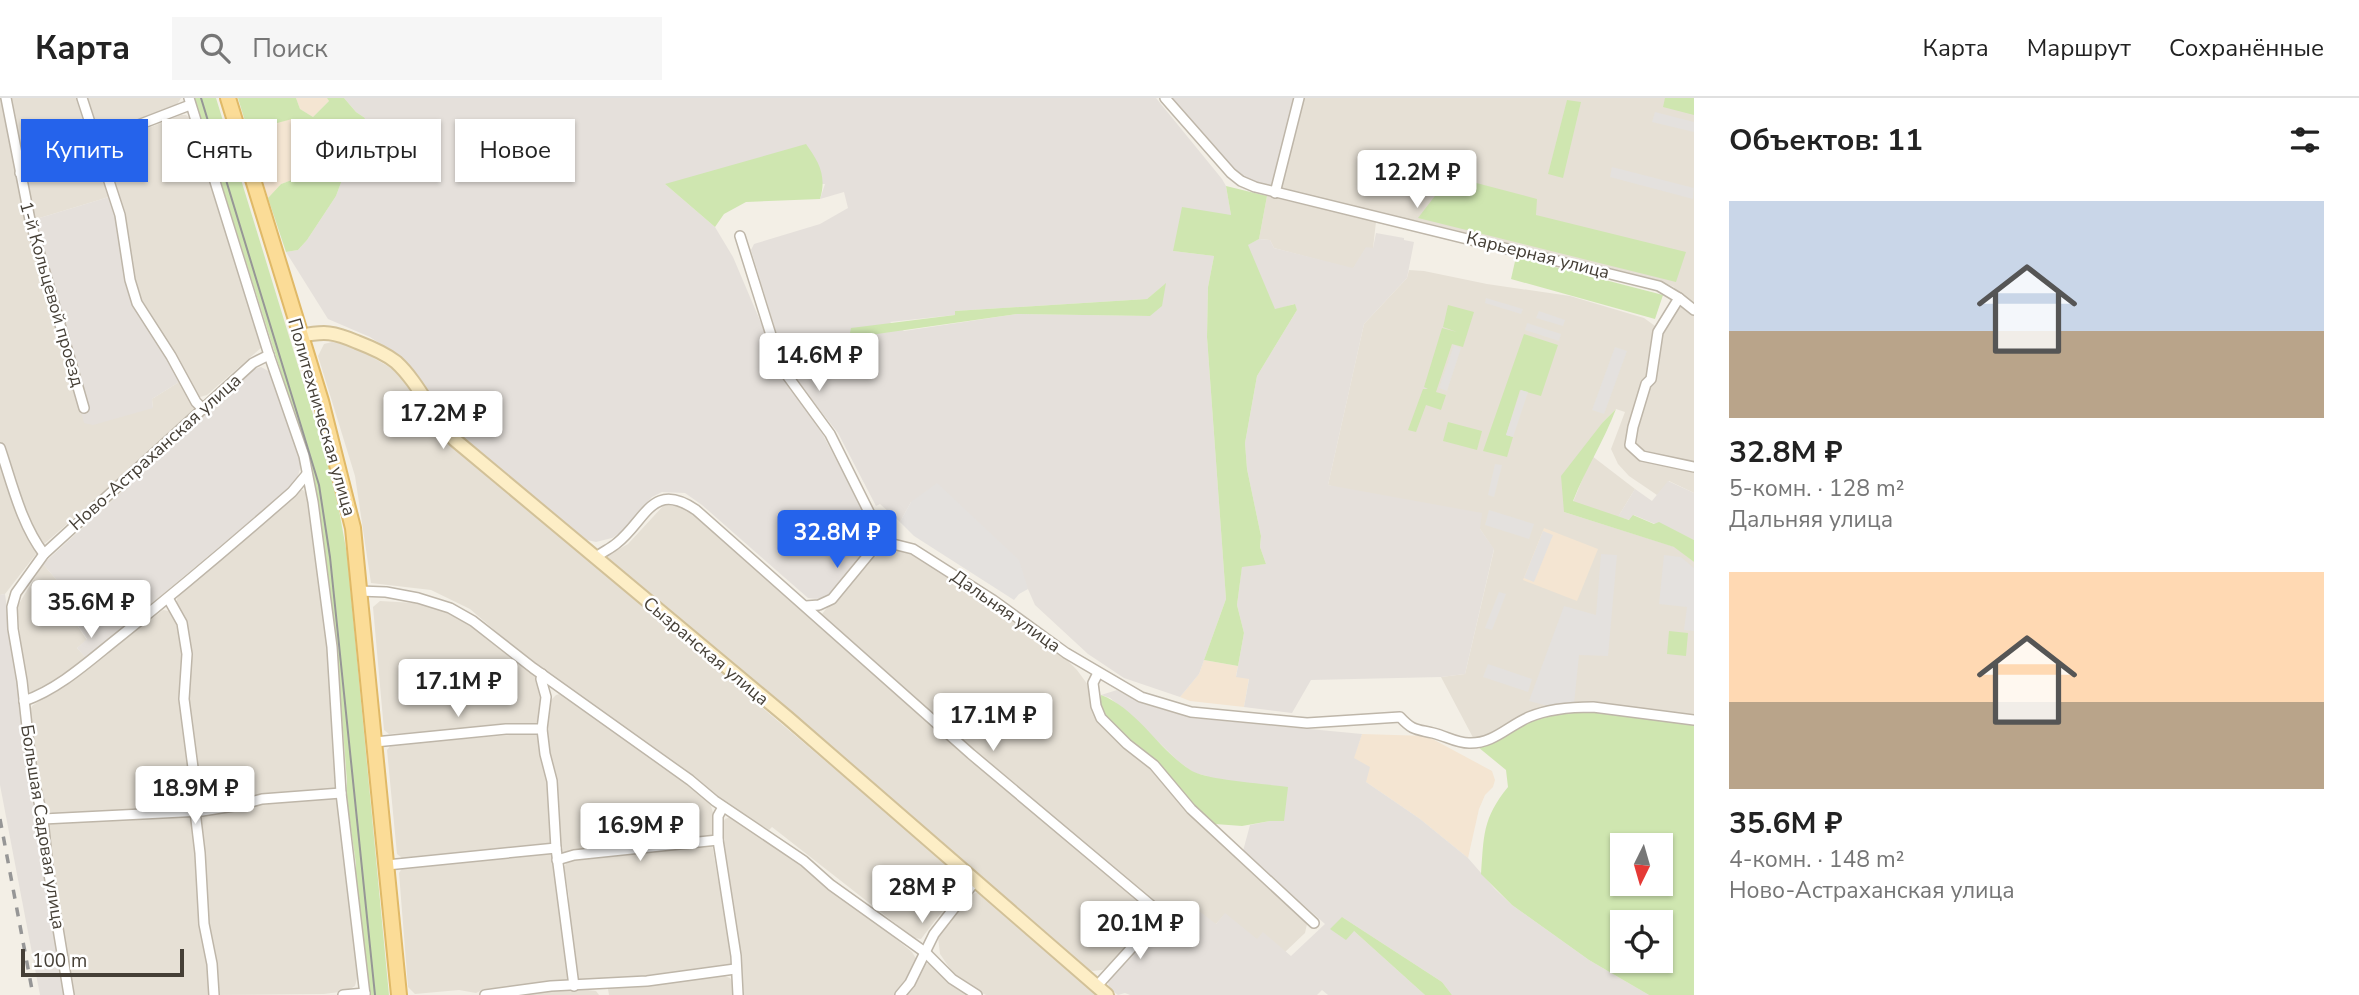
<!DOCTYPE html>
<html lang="ru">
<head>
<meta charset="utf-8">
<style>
	body { margin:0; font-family:"Nunito Sans",sans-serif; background:#f6f6f6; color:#222; height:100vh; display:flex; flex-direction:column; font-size:26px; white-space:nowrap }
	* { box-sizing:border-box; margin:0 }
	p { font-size:23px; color:#767676 }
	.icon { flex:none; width:38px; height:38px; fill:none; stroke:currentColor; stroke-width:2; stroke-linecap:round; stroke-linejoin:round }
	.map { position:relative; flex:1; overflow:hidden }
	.panel { display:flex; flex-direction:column; background:#fff; width:665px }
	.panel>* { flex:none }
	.hud { position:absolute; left:21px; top:21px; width:665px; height:63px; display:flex; gap:14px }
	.needle { width:46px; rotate:185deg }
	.tools { position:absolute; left:1610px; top:735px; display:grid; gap:14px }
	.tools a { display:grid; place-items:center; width:63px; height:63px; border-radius:0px; background:#fff; box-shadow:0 2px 5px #0004; font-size:35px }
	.scale { position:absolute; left:21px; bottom:18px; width:163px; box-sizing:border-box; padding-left:7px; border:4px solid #453f36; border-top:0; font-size:19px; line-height:24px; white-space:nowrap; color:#453f36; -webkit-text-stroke:5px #fff; paint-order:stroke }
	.price { position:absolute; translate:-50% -60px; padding:0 16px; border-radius:7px; background:#fff; color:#222; font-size:23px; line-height:46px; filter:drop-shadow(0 2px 4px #0008) }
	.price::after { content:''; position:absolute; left:50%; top:42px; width:21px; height:16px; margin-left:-10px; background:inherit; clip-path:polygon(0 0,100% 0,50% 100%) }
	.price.active { background:#2563eb; color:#fff }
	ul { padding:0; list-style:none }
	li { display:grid; align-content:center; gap:14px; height:371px; padding:0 35px }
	li span { display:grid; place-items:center; height:217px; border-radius:0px; color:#555 }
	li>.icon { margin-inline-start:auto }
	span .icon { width:126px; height:126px; fill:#fffc; stroke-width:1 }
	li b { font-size:30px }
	h2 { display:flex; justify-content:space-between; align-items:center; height:84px; padding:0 35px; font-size:30px }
	.chip { padding:0 24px; border-radius:0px; background:#fff; box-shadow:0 2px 5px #0004; font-size:24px; line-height:63px }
	.chip.active { background:#2563eb; color:#fff }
	header { display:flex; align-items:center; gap:42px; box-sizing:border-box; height:98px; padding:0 35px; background:#fff; border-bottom:2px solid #e0e0e0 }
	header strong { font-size:33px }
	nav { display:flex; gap:38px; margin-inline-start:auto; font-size:24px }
	.search { width:490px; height:63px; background:#f6f6f6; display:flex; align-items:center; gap:18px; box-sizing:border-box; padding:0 24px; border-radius:0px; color:#767676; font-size:26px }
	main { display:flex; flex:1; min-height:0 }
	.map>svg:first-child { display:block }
	.residential { fill:#e6e0d5 }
	.commercial { fill:#f4e5d2 }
	.industrial { fill:#e5e0db; fill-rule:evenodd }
	.green { fill:#cfe6b0; fill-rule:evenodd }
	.parking { fill:#e4e1de }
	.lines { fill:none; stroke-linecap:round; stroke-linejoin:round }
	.street-casing { stroke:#beb6a9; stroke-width:12 }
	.secondary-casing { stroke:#d2c198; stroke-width:16 }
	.primary-casing { stroke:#e0b967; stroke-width:18 }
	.street { stroke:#fff; stroke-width:9 }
	.secondary { stroke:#fdeec6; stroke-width:12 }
	.primary { stroke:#fbdc97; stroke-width:14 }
	.tram { stroke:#969696; stroke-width:2 }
	.rail { stroke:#969696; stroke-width:3.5; stroke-dasharray:9 9; stroke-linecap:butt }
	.labels { text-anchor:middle; stroke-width:5; stroke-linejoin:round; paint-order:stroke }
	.street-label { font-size:18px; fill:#453f36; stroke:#fff }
</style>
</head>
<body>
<header>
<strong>Карта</strong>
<div class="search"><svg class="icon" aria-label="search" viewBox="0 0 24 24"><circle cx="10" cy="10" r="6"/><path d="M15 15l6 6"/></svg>Поиск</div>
<nav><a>Карта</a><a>Маршрут</a><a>Сохранённые</a></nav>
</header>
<main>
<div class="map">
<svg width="1694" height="897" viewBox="0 0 1694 897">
	<rect width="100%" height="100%" fill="#f3efe6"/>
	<g class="residential">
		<polygon points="0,0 2,0 15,70 27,123 153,310 152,301 179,284 195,311 193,316 43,447 5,496 0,497"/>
		<polygon points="8,0 80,0 90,39 86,44 25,64 21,61"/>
		<polygon points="85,0 181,0 175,10 106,34 99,34 94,30"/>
		<polygon points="1302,0 1694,0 1694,395 1669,383 1657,397 1629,378 1618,366 1611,351 1625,314 1616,311 1603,324 1564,414 1675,449 1694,464 1694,624 1591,614 1568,614 1530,623 1500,641 1478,649 1441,579 1465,576 1494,452 1480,431 1328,387 1364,226 1407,180 1409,172 1424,173 1487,186 1570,198 1644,220 1662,233 1680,206 1674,189 1658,182 1431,126 1282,93 1279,89"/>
		<polygon points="181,17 186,17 190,20 262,249 207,297 200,299 193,293 140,204 133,181 102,52 103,48"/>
		<polygon points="94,52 112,98 33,122 27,98 29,83 50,66"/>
		<polygon points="1267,98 1376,124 1373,150 1366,150 1353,171 1274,150 1270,142 1259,141"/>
		<polygon points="336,243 365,255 391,270 411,291 436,332 454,349 960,777 963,786 921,841 914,840 772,729 769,732 720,702 535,567 470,511 431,492 371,485 355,378 318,258 324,246"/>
		<polygon points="1592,358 1635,391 1618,419 1573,404"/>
		<polygon points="299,392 303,392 306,395 309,405 328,551 336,689 332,692 202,709 198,708 187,601 192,555 185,523 177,507 177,501 180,496"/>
		<polygon points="664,407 679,408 693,415 970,659 1149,808 1150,814 1113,868 1102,872 1092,873 1081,868 605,459 628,446"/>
		<polygon points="893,452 910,454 1062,557 1077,572 1088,587 1091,609 1098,623 1107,634 1151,671 1222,747 1307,826 1305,835 1285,854 1263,835 1257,842 1225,816 1216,826 1192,821 1177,822 1160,813 1155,806 974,654 826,521 822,516 826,511 874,459"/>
		<polygon points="43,466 60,486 62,505 87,542 77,550 86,560 58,583 32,595 27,592 25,584 17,509"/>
		<polygon points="380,503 415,505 449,515 470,526 530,573 538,582 542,598 540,619 535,627 389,636 384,632 373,509"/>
		<polygon points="163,512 169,513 176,526 183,555 192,707 187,710 54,716 50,714 45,708 35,674 30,613 32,608 99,562"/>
		<polygon points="563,595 583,611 689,683 710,705 714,718 713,738 562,756 554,681 545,630 549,604 556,597"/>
		<polygon points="533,635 538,638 550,684 554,747 453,758 402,760 397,756 387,652 391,647"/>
		<polygon points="336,700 338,704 359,873 355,888 347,893 324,896 217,897 206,826 200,717 262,704"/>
		<polygon points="186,716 191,719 194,725 211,897 73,897 51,768 48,729 51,724"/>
		<polygon points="730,719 736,720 800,765 829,791 852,805 912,854 917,862 907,884 896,897 742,897 740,854 726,774 721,728 725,721"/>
		<polygon points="712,746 718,781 724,803 731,866 726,871 640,879 587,882 580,882 575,877 569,824 569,799 564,769 567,764 574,761"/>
		<polygon points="549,755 553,758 569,882 563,885 485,891 476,895 459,892 415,896 408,889 399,775 403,769"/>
		<polygon points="979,794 984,797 1101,897 986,897 971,890 955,878 940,856 938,839 973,796"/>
		<polygon points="926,865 932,867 950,884 969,897 904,897"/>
		<polygon points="725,878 730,880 733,885 735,897 609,897 608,891 615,887 682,880"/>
		<polygon points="574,890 596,893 599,897 513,897"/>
	</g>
	<g class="commercial">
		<polygon points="296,0 327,0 329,3 313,19 300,11"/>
		<polygon points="292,20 312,75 281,86 268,100 248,33"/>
		<polygon points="1544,430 1598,451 1577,503 1523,482"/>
		<polygon points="1204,562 1238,568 1236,578 1249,580 1244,609 1190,603 1180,599 1199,576"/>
		<polygon points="1362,636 1427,638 1492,673 1495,682 1493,689 1485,697 1479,711 1468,760 1420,721 1366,684 1353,661"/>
	</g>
	<g class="industrial">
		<path d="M 344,0 L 1156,0 L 1222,81 L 1226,88 L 1231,117 L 1173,153 L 1214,158 L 1208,189 L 1207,239 L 1226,501 L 1199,576 L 1180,599 L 1124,580 L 1088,556 L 1035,507 L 1028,491 L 911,404 L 900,424 L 880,406 L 876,408 L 838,335 L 796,282 L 784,260 L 751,152 L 754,146 L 820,126 L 848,110 L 844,94 L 820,101 L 825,86 L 665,86 L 715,129 L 733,159 L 764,232 L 777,269 L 823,337 L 869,423 L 870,437 L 868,450 L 828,498 L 817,501 L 808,500 L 702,407 L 685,395 L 662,394 L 652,399 L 621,434 L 612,440 L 596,444 L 583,441 L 446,326 L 421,286 L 399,258 L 370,239 L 328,221 L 286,154 L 298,152 L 307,142 L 336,98 L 365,20 L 356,14 ZM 1165,186 L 1150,218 L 1017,216 L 904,233 L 890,224 L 955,217 L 955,213 L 1147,201 Z"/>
		<polygon points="1172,0 1296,0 1274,86 1267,90 1244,81 1235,73"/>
		<polygon points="112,98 126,182 169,260 179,284 152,301 153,310 93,327 84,325 33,122"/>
		<polygon points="1376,135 1404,140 1404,142 1414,144 1407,180 1364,226 1328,387 1482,415 1480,431 1494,451 1465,576 1441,579 1311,582 1292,615 1244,609 1249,581 1236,579 1244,535 1237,507 1242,468 1266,466 1260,449 1261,438 1247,371 1245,345 1257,278 1297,212 1294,206 1275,212 1247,147 1259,141 1270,142 1274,150 1353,170 1366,149 1373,150"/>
		<polygon points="261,269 272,275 300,359 300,371 297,381 290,390 86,560 77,550 87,541 62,505 60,486 43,466 200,322 214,306 254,271"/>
		<polygon points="1668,383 1694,395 1694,442 1659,425 1655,426 1634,417 1630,422 1618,419 1635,391 1652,403"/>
		<polygon points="5,496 30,675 65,897 40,897 0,687 0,497"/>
		<polygon points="1117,592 1144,606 1192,620 1362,636 1354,660 1370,669 1366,684 1420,721 1468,760 1495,791 1512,807 1589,862 1649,897 1452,897 1442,884 1342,819 1354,833 1425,897 1328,897 1322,892 1317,897 1130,897 1125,895 1118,897 1109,890 1108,884 1142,843 1155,822 1160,820 1170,825 1177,822 1183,816 1192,820 1199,813 1216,826 1225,815 1257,841 1263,834 1291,858 1325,826 1243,753 1250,727 1270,723 1207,678 1194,675 1178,663 1134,620 1110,600 1101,597"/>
	</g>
	<g class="green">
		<path d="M 194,0 L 216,0 L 334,385 L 347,456 L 389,897 L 368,897 L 356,787 L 356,766 L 346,696 L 347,684 C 339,574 329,464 307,356 Z"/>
		<polygon points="238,0 296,0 300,11 313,19 329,3 327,0 344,0 356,14 365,20 336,98 307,142 298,152 286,154 268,100 281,86 311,75 292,21 248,33"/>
		<polygon points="1665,0 1694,0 1694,17 1663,9"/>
		<polygon points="1567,2 1581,4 1563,80 1548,76"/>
		<path d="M 806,46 C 819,64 827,78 820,101 L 746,104 L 724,116 L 715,129 L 665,86 Z"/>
		<polygon points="1442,76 1537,101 1536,117 1686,154 1676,184 1418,120 1438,94"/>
		<polygon points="1226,88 1267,98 1259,141 1248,147 1275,211 1295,206 1297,212 1257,278 1245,345 1247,371 1261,438 1260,449 1266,466 1242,469 1237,507 1244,535 1238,568 1204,562 1226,501 1207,239 1208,189 1214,158 1173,153 1182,109 1231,117"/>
		<polygon points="1516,159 1663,197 1655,221 1511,181"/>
		<polygon points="1166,185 1162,208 1150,218 1017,216 849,240 851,230 955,217 955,213 1147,201"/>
		<polygon points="1448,207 1474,214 1463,249 1452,246 1436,294 1446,297 1441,312 1426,307 1416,334 1408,332 1423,291 1428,291 1424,289 1442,230 1457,234 1443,229"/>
		<polygon points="1524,236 1558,247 1541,298 1520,292 1506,337 1513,339 1507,359 1483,353"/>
		<path d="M 1616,311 C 1604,343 1585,372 1573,403 L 1629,422 L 1633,417 L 1654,426 L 1659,424 L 1694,442 L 1694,464 L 1674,449 L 1564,414 L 1561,378 L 1603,324 Z"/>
		<polygon points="1448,324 1482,333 1477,352 1443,343"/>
		<polygon points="1669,533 1688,535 1686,558 1667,556"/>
		<path d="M 1101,597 C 1138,611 1159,653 1192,673 C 1207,682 1267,686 1288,689 L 1284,723 L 1270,723 L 1242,728 L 1215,726 L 1194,707 L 1157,664 L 1130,644 L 1105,617 L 1099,607 Z"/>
		<path d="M 1568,614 L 1591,614 L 1694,624 L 1694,897 L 1649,897 L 1589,862 L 1512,807 L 1481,776 C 1484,738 1482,721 1508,689 L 1506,672 L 1478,649 L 1500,641 L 1530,623 ZM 1622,747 L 1661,747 L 1661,786 L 1622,786 ZM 1622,824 L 1661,824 L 1661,863 L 1622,863 Z"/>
		<polygon points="1342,819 1442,884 1452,897 1425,897 1354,833 1346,842 1330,831"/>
	</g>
	<g class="parking">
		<polygon points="1655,14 1694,24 1694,34 1652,24"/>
		<polygon points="1612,69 1694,90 1693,101 1610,79"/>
		<polygon points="1486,200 1523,211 1521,216 1485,205"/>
		<polygon points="1539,213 1565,222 1563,228 1536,220"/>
		<polygon points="1527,225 1561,236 1559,243 1525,232"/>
		<polygon points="1454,247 1461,250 1447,293 1439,290"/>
		<polygon points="1615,249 1627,253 1604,316 1592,312"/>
		<polygon points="1521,292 1528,294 1513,339 1506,337"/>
		<polygon points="1495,366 1502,367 1494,399 1488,397"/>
		<polygon points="937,385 1019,462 1028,491 1019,496 1014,502 914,438 900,424 911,404"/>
		<polygon points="1489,412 1534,426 1529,441 1485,427"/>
		<polygon points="1543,433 1553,437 1534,484 1524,480"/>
		<polygon points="1601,456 1617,457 1608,558 1579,557 1574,606 1552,609 1529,603 1564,508 1596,517"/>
		<polygon points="1664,457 1681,459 1694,470 1694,533 1684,532 1687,509 1659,506"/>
		<polygon points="1499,494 1506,496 1492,532 1485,530"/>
		<polygon points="1488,566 1532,581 1528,594 1483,579"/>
	</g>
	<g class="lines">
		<g class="street-casing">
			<g id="street">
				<polyline points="6,0 30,122 84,310"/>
				<polyline points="82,0 120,117 130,182 137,205 171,258 196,304 203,311"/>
				<polyline points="189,0 269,257 304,358 313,404 332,549 341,695 365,897"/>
				<polyline points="1165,0 1231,75 1241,83 1255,89 1659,188 1679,200 1694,212"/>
				<polyline points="20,75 32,68 190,7"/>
				<polyline points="1275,95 1299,0"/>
				<polyline points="740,138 781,269 830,336 874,424 874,450"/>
				<polyline points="1679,200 1658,234 1651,281 1646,286 1633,329 1630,347 1642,358 1694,369"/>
				<path d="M 0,350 C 12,385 21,426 44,456"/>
				<path d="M 874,450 L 893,446 L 913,451 L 993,502 L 1066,555 L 1141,599 L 1191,614 L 1307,625 L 1400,619 C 1413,633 1416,631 1433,635 C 1446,638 1456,645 1469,645 C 1493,646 1508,628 1529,619 C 1548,611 1572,609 1593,609 L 1694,622"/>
				<path d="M 595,460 C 602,454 610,451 617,445 C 646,422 652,382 696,412 L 971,656 L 1152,808 L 1155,815 L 1136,845 L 1096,889"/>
				<polyline points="359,493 386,494 418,500 450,510 473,523 533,570 690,682 715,703 804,763 831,787 926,855 952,881 977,897"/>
				<polyline points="168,500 182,525 187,556 184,601 195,685 195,713 200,755 204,826 212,866 214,897"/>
				<polyline points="806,508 819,507 832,501 874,450"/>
				<polyline points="1098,575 1093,585 1096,608 1101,620 1127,646 1154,667 1191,711 1314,825"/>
				<polyline points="542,576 541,581 546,599 542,631 545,656 552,683 556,750 574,888"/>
				<path d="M 24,603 C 59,591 89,563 118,540 C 177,493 235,444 292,394 L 307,376"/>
				<polyline points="375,644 506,631 542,631"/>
				<polyline points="723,709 718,718 718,742 736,858 738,897"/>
				<polyline points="43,721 202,713 240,707 262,701 341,695"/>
				<polyline points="557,762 574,757 718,742"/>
				<polyline points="387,767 556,750"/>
				<polyline points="69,897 48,770 43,721 32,674 22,583 13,531 12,509 16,495 44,456 253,265 269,257"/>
				<polyline points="343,897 365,895"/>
				<polyline points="485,897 551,888 647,883 735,871"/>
				<polyline points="900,897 910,885 934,836 976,782"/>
			</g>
		</g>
		<g class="secondary-casing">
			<path id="secondary" d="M 300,238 C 325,233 334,234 357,244 C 370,249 386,256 396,264 C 420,286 432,319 455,342 L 788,620 L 1107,897"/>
		</g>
		<g class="primary-casing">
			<polyline id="primary" points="228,0 321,303 353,430 399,897"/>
		</g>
		<use href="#street" class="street"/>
		<use href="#secondary" class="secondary"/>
		<use href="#primary" class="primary"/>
		<polyline class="tram" points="201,0 319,387 330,459 375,897"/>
		<polyline class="rail" points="0,721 33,897"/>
	</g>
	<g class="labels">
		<g class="street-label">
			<text transform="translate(1538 157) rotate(14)" y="6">Карьерная улица</text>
			<text transform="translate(52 196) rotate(74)" y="6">1-й Кольцевой проезд</text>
			<text transform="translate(322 319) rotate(74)" y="6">Политехническая улица</text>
			<text transform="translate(155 354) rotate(-42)" y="6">Ново-Астраханская улица</text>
			<text transform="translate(1006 513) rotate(35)" y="6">Дальняя улица</text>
			<text transform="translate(706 553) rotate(40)" y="6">Сызранская улица</text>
			<text transform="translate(43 729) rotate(81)" y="6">Большая Садовая улица</text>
		</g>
	</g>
</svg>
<div class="tools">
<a><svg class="needle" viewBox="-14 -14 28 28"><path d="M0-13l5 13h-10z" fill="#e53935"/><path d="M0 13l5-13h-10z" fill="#767676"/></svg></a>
<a><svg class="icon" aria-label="locate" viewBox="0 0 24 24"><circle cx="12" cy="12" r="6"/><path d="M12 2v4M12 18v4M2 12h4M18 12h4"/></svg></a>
</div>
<div class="scale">100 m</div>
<b class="price" style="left:1417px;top:112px">12.2M ₽</b>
<b class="price" style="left:819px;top:295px">14.6M ₽</b>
<b class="price" style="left:443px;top:353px">17.2M ₽</b>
<b class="price active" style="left:837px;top:472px">32.8M ₽</b>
<b class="price" style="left:91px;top:542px">35.6M ₽</b>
<b class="price" style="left:458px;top:621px">17.1M ₽</b>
<b class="price" style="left:993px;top:655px">17.1M ₽</b>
<b class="price" style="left:195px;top:728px">18.9M ₽</b>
<b class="price" style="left:640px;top:765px">16.9M ₽</b>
<b class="price" style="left:922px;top:827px">28M ₽</b>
<b class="price" style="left:1140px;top:863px">20.1M ₽</b>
<div class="hud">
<a class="chip active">Купить</a>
<a class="chip">Снять</a>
<a class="chip">Фильтры</a>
<a class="chip">Новое</a>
</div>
</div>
<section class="panel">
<h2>Объектов: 11<svg class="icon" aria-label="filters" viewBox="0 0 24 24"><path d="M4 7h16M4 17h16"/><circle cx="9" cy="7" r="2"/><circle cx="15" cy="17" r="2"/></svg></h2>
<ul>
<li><span style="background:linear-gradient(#c9d6e8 60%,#b9a48a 0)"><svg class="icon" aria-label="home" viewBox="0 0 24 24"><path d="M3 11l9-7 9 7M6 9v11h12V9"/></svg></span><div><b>32.8M ₽</b><p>5-комн. · 128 m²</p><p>Дальняя улица</p></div></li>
<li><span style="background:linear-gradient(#ffd9b3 60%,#b9a48a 0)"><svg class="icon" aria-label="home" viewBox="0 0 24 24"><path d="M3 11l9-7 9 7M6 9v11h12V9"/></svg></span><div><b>35.6M ₽</b><p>4-комн. · 148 m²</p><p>Ново-Астраханская улица</p></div></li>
</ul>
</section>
</main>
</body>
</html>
